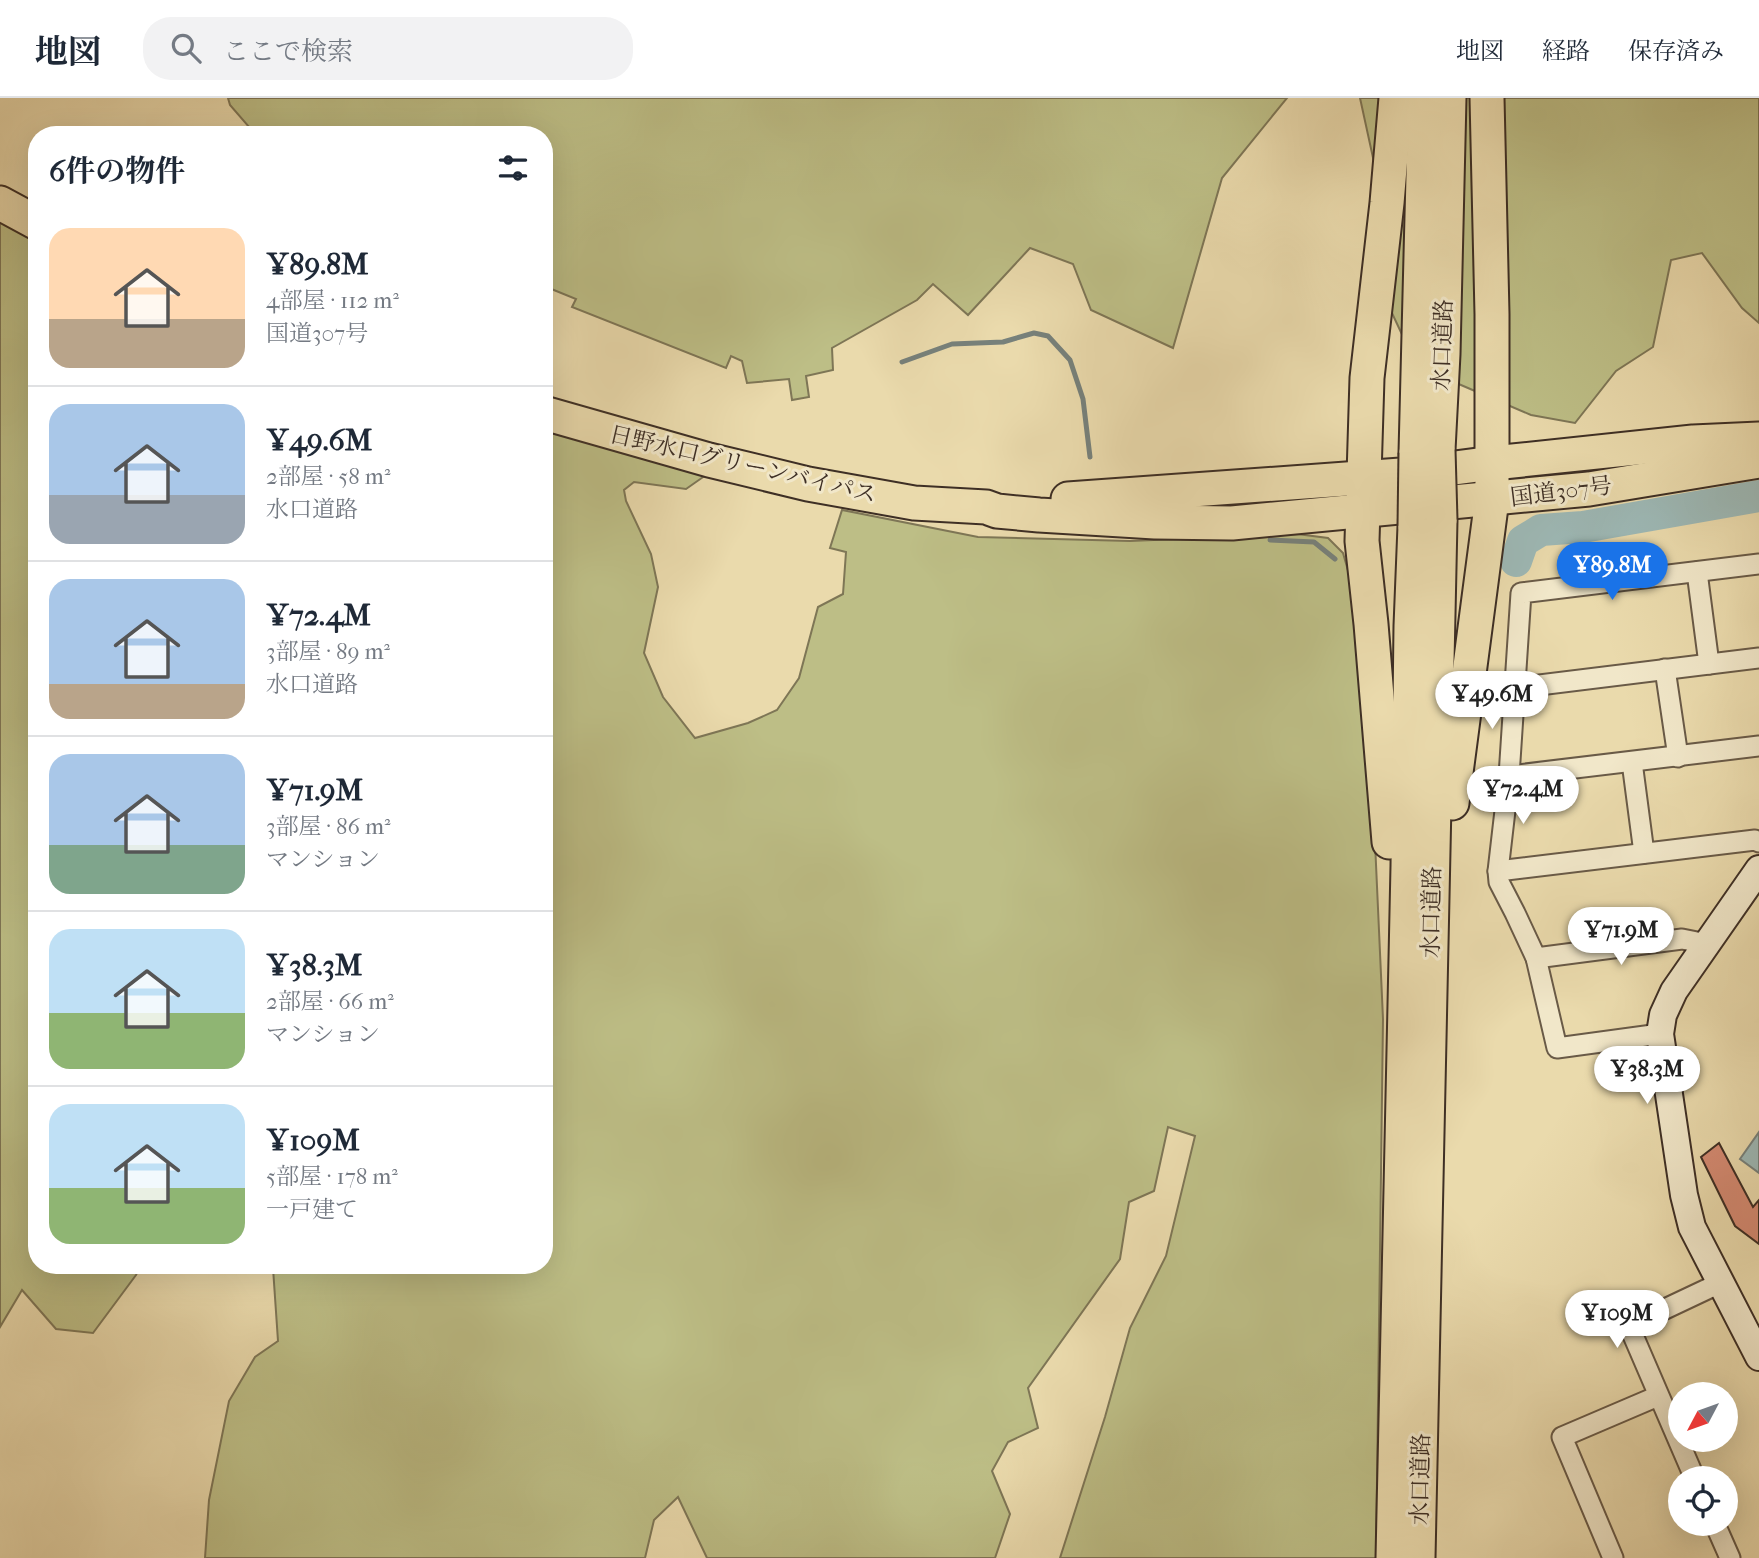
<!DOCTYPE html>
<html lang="ja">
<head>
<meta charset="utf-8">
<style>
	body { margin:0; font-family:"IM FELL French Canon","Noto Serif JP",serif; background:#f2f2f3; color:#1f2937; height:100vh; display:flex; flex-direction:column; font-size:26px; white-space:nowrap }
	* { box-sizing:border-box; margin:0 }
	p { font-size:23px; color:#747a83 }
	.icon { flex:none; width:38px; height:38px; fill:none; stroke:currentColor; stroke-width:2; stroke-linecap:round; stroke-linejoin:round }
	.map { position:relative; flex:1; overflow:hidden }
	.panel { position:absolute; left:28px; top:28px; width:525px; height:1148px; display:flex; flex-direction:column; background:#fff; border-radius:28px; box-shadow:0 7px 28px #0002 }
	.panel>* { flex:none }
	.needle { width:46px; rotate:229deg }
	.buttons { position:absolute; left:1668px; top:1284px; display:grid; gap:14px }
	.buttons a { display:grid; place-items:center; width:70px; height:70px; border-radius:50%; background:#fff; box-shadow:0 7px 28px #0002; font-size:35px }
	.price { position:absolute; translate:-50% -60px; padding:0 16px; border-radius:24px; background:#fff; color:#222; font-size:23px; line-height:46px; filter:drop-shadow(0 2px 4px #0008) }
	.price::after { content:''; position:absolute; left:50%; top:42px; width:21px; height:16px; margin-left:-10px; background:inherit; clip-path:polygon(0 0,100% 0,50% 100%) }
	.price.selected { background:#1a73e8; color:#fff }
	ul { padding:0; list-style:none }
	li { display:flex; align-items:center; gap:21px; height:175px; padding:0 21px }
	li+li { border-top:2px solid #e0e1e3 }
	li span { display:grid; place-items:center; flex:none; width:196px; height:140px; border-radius:21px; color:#555 }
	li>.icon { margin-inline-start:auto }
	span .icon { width:84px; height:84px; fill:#fffc; stroke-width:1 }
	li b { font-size:30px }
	h2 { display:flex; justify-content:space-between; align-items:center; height:84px; padding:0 21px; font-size:30px }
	header { display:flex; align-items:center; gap:42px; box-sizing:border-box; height:98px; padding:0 35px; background:#fff; border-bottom:2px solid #e0e1e3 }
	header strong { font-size:33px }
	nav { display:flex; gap:38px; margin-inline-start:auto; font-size:24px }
	.search { width:490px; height:63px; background:#f2f2f3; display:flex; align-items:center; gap:18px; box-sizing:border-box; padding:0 24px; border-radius:28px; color:#747a83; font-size:26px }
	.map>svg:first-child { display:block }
	.green { fill:#bdbe86; stroke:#7e7656; stroke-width:2 }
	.water { fill:#9db8b5; stroke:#77817b; stroke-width:2 }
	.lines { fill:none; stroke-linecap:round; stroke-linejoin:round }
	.stream { stroke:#77817b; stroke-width:5 }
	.river { stroke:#9db8b5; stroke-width:32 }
	.building { fill:#d48a72; stroke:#3e2f25; stroke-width:2 }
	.street-casing { stroke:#695a47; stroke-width:23 }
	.secondary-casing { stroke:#3e2f25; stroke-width:30 }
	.highway-casing { stroke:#3e2f25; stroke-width:37 }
	.street { stroke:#f1e7c9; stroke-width:19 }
	.secondary { stroke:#f1e7c9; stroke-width:26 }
	.highway { stroke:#eadaac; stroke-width:33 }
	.highway-bridge-casing { stroke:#3e2f25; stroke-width:37; stroke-linecap:butt }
	.highway-bridge { stroke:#eadaac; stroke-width:33 }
	.labels { text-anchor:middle; stroke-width:6; stroke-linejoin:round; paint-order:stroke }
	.street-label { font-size:23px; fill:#3e2f25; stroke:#f1e7c9 }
</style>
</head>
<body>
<header>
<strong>地図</strong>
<div class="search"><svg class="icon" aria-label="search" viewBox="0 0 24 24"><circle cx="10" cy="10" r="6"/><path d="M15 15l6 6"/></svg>ここで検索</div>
<nav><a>地図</a><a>経路</a><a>保存済み</a></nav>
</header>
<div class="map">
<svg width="1759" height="1460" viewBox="0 0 1759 1460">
	<rect width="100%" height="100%" fill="#eadaac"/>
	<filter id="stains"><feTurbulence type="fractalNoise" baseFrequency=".00286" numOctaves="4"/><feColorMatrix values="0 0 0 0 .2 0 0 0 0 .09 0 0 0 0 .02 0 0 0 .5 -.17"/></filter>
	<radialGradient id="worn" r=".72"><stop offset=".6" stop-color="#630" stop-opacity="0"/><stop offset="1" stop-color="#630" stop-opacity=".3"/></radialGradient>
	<g class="green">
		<polygon points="228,0 1287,0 1222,80 1173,250 1091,212 1073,166 1030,150 968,217 933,186 917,202 832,250 833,272 806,278 809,299 792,302 789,281 747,285 742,263 731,258 726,270 572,209 576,201 544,188 544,37 256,37 230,7"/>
		<polygon points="1360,0 1759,0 1759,225 1742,210 1702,155 1671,162 1653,249 1616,273 1575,325 1531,317 1440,278 1414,262 1391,213 1392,147"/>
		<polygon points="0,120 37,140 37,1167 141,1167 136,1177 93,1235 56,1231 22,1192 0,1229"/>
		<polygon points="544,331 706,377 686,391 634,384 624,392 626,403 651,456 658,489 644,555 663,599 695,640 748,625 777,612 799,580 818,509 843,496 846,454 830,450 842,412 978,439 1130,443 1297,436 1328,440 1343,455 1353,490 1372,678 1383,921 1376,1460 1060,1460 1105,1319 1130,1230 1166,1158 1195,1038 1168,1029 1154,1093 1129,1104 1120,1161 1028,1290 1038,1330 1008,1344 992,1373 1010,1416 995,1460 707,1460 678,1399 654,1422 645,1460 205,1460 209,1402 229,1303 255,1259 278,1243 273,1170 274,1167 544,1167"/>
	</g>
	<polygon class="water" points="1759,1034 1759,1075 1740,1061"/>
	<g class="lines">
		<g class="stream">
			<polyline points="902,264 952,246 1003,244 1034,235 1048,238 1070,262 1083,301 1090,359"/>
			<polyline points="1270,442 1314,444 1335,461"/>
		</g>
		<polyline class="river" points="1516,463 1523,443 1541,432 1583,429 1759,398"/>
	</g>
	<polygon class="building" points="1719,1045 1753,1109 1759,1102 1759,1146 1735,1128 1701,1059"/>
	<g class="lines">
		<g class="street-casing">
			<g id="street">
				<polyline points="1697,474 1709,566"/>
				<polyline points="1665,571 1678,659"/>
				<polyline points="1515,590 1759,560"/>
				<polyline points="1632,664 1644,755"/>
				<polyline points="1509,678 1759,648"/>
				<polyline points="1498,773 1755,742 1759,744"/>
				<polyline points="1536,860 1682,841 1707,846"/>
				<polyline points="1660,936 1557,950 1536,860 1515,815 1499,784 1498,773 1509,678 1521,495 1759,466"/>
				<polyline points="1695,1381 1629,1228 1720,1185"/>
				<polyline points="1715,1426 1730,1460"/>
				<polyline points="1613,1460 1562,1339 1658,1298"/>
			</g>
		</g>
		<g class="secondary-casing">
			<polyline id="secondary" points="1759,771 1674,893 1663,917 1660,936 1684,1097 1692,1129 1759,1259"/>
		</g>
		<g class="highway-casing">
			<g id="highway">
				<polyline points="0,105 37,125"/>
				<polyline points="544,315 709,362 808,386 914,405 986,409 997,413 1039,417 1155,424 1232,425 1589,391 1759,363"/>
				<polyline points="1438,352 1443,256 1449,0"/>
				<polyline points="1416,355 1425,0"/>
				<polyline points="1068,401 1401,377 1493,365 1693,344 1759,341"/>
				<polyline points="1452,705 1492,401 1492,216 1487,0"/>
				<polyline points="1389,744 1371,526 1362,443 1367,280 1387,105 1396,0"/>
				<polyline points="1393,1460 1408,768 1411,528 1415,428"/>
				<polyline points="1418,1460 1440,422"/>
			</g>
		</g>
		<use href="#street" class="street"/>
		<use href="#secondary" class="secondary"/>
		<use href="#highway" class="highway"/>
		<g class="highway-bridge-casing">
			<g id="highway-bridge">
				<polyline points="1438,352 1440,422"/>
				<polyline points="1415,428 1416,355"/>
			</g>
		</g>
		<use href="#highway-bridge" class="highway-bridge"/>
	</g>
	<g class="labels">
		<g class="street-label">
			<text transform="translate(1442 247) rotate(-88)" y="8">水口道路</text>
			<text transform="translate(743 366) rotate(13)" y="8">日野水口グリーンバイパス</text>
			<text transform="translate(1561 393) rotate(-7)" y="8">国道307号</text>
			<text transform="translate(1431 814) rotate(-89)" y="8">水口道路</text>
			<text transform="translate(1420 1381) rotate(-89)" y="8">水口道路</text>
		</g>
	</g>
	<rect width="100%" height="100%" filter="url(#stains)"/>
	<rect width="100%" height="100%" fill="url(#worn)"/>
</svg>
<div class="buttons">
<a><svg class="needle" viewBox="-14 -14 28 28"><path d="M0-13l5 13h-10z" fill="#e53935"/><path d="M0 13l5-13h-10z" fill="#747a83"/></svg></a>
<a><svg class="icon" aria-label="locate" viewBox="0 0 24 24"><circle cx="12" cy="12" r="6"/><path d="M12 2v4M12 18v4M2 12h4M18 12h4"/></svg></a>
</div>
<b class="price selected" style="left:1612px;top:504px">¥89.8M</b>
<b class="price" style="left:1492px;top:633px">¥49.6M</b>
<b class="price" style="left:1523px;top:728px">¥72.4M</b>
<b class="price" style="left:1621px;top:869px">¥71.9M</b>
<b class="price" style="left:1647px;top:1008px">¥38.3M</b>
<b class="price" style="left:1617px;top:1252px">¥109M</b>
<section class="panel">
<h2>6件の物件<svg class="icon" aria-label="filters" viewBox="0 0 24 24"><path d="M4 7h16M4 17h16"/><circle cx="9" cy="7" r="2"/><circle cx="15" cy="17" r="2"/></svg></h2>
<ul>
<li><span style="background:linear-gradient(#ffd9b3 65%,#b9a48a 0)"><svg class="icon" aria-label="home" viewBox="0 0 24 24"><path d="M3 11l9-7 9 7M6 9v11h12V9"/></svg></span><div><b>¥89.8M</b><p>4部屋 · 112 m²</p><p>国道307号</p></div></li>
<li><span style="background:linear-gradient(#a9c7e8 65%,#9aa5b1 0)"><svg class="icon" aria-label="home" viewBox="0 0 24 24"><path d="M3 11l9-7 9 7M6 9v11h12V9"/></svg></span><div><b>¥49.6M</b><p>2部屋 · 58 m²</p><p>水口道路</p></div></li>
<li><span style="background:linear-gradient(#a9c7e8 75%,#b9a48a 0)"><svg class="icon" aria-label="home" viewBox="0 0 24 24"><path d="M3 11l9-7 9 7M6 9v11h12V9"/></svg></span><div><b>¥72.4M</b><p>3部屋 · 89 m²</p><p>水口道路</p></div></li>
<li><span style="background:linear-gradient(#a9c7e8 65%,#7fa58c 0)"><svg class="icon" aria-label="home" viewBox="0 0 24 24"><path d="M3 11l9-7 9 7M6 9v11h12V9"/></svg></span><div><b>¥71.9M</b><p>3部屋 · 86 m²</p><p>マンション</p></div></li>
<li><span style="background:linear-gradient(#bfe0f5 60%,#8fb573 0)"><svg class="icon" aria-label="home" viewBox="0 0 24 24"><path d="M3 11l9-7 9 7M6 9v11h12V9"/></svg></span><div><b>¥38.3M</b><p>2部屋 · 66 m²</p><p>マンション</p></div></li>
<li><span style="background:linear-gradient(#bfe0f5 60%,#8fb573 0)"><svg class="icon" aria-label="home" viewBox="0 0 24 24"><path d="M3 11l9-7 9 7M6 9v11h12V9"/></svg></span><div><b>¥109M</b><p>5部屋 · 178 m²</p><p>一戸建て</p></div></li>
</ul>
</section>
</div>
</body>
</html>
